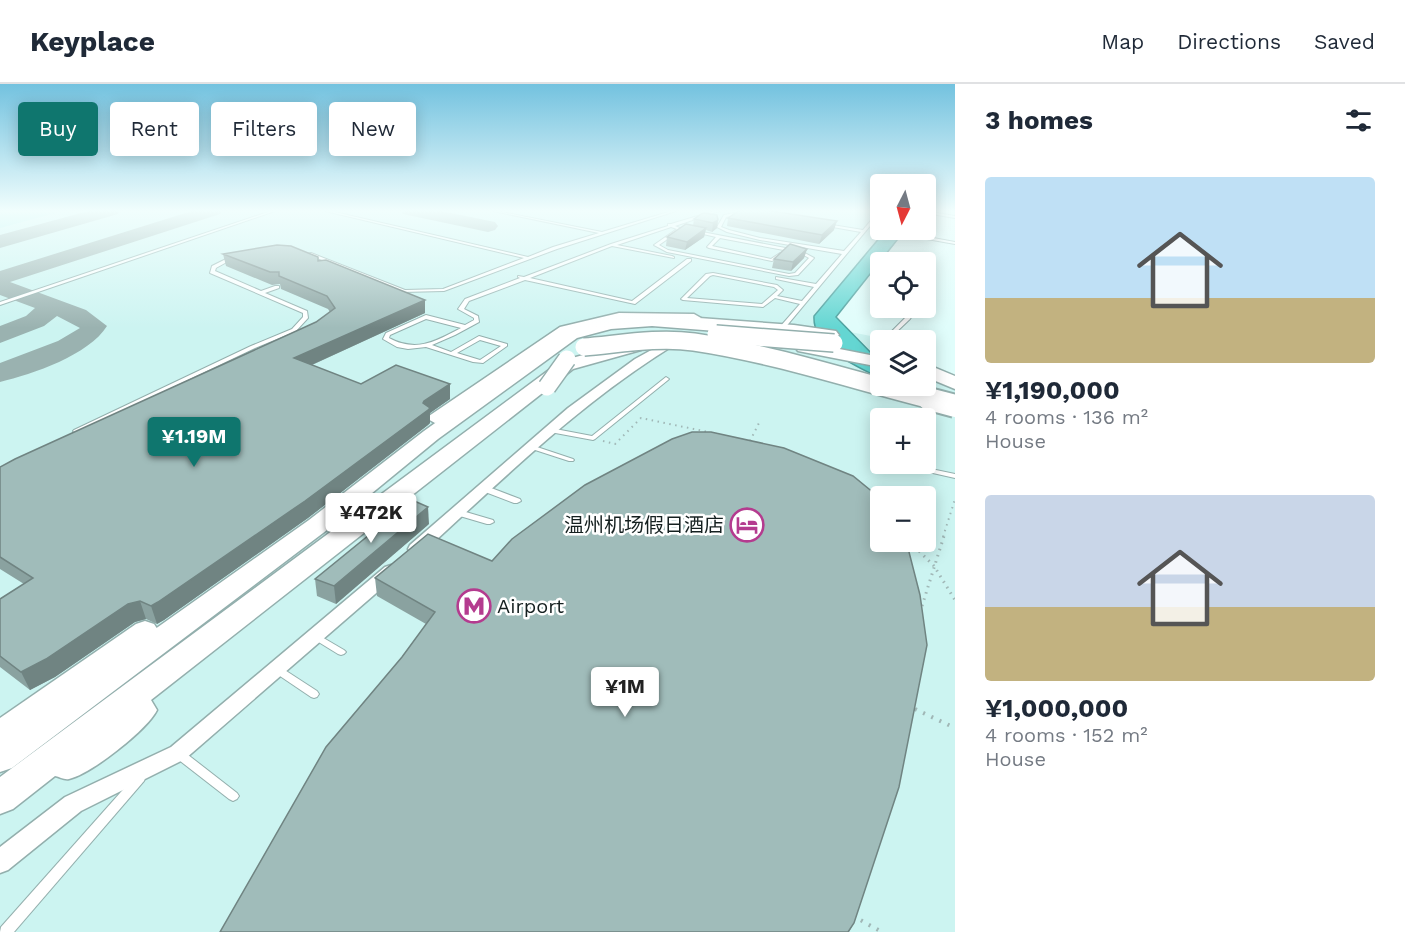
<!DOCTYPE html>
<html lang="en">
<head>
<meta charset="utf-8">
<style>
	body { margin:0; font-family:"Work Sans","Noto Sans SC",sans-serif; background:#f6f6f7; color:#1f2937; height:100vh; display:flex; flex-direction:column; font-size:22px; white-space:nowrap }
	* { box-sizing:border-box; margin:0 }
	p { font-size:20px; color:#747a83 }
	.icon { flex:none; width:33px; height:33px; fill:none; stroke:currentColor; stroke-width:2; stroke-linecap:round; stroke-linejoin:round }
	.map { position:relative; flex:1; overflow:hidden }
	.panel { display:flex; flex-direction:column; background:#fff; width:450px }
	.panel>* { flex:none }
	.top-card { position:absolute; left:18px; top:18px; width:570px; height:54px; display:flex; gap:12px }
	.needle { width:39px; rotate:186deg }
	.controls { position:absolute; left:870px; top:90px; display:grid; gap:12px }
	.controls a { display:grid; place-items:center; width:66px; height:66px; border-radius:6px; background:#fff; box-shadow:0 3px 15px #0003; font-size:30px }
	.price { position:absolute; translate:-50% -51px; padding:0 14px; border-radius:6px; background:#fff; color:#222; font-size:20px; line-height:39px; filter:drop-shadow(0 2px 3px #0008) }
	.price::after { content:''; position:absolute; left:50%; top:36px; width:18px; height:14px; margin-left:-9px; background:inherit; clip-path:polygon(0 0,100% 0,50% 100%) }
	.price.current { background:#0f766e; color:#fff }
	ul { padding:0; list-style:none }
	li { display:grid; align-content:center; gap:12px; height:318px; padding:0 30px }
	li span { display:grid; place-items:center; height:186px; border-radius:6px; color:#555 }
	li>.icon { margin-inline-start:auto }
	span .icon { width:108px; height:108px; fill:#fffc; stroke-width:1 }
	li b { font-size:26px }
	h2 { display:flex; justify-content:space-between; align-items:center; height:72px; padding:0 30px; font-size:26px }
	.pill { padding:0 21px; border-radius:6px; background:#fff; box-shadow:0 3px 15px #0003; font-size:21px; line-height:54px }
	.pill.current { background:#0f766e; color:#fff }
	header { display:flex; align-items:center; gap:36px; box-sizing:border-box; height:84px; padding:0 30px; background:#fff; border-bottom:2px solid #e0e1e3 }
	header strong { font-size:28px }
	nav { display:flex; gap:33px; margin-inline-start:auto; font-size:21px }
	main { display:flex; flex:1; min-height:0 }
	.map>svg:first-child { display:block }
	.built { fill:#ccf4f1; fill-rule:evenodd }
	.green { fill:#adf0ec }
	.water { fill:#64d6d2; stroke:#4c9f9d; stroke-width:1.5 }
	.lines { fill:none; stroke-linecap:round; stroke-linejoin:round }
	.taxiway { fill:#9ab2b0; fill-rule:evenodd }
	.lane-casing { stroke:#93afad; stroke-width:2 }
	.street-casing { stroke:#93afad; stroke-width:3 }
	.secondary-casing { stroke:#93afad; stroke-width:3 }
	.primary-casing { stroke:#93afad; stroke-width:3 }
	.path-far2 { stroke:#a0b7b6; stroke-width:2; stroke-dasharray:1.5 4.5; stroke-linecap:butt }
	.path-far1 { stroke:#a0b7b6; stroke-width:3; stroke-dasharray:1.5 5; stroke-linecap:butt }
	.path { stroke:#a0b7b6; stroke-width:4; stroke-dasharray:2 7; stroke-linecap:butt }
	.lane { fill:#fff; fill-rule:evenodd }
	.street { fill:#fff; fill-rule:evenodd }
	.secondary { fill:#fff; fill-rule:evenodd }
	.primary { fill:#fff; fill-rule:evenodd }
	.primary-bridge-far1-casing { stroke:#93afad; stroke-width:20; stroke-linecap:butt }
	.primary-bridge-casing { stroke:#93afad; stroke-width:26; stroke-linecap:butt }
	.primary-bridge-far1 { stroke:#fff; stroke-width:17 }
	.primary-bridge { stroke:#fff; stroke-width:22 }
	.wall { fill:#8aa2a0 }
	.shaded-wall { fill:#708482 }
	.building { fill:#a0bcba; stroke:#708482; stroke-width:1.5 }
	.labels { text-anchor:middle; stroke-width:5; stroke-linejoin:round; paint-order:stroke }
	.poi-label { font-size:20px; fill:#152020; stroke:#fff; text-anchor:end }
</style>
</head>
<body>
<header>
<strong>Keyplace</strong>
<nav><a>Map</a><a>Directions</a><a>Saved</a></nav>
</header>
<main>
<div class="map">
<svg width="955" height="848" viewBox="0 0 955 848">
	<rect width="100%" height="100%" fill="#e0fdfb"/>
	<path class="built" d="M 0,126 L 880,126 L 880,146 L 886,146 L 815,232 L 814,241 L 876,253 L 870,262 L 880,266 L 880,302 L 926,302 L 926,289 L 955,302 L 955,848 L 0,848 ZM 880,334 L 926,334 L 926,380 L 880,380 ZM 880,412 L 926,412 L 926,458 L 880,458 Z"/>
	<polygon class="green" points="0,126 67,126 0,144"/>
	<path class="water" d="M 886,146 L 905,146 L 836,233 L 880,278 L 880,294 C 856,282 812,264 814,232 Z"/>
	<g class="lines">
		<g class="taxiway">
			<polygon points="92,126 120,126 118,130 0,164 0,151"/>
			<path d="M 195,126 L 222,126 L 220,130 L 10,198 L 86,226 L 107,242 C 89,271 33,290 0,298 L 0,279 L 58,257 L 80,244 L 57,232 L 44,242 L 0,259 L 0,242 L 26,232 L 35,224 L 0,211 L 0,187 Z"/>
			<polygon points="401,126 436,126 495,138 498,142 495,146 488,148 403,130"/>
		</g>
		<g class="lane-casing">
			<g id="lane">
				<polygon points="274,126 278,126 0,221 0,218"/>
				<polygon points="321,126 326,126 528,173 553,163 599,149 493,127 491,126 602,148 675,126 679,126 557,165 444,207 402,208 307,170 311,169 405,206 443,205 524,174"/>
				<path d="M 718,126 L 722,126 L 675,142 L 682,145 L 659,161 L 668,166 L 789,190 L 795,189 L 809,174 L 800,169 L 720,154 L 712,162 L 771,175 L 780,169 L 784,170 L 772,177 L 709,164 L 707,163 L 716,153 L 695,148 L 697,147 L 801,167 L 814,174 L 798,191 L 789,192 L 667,168 L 654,161 L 677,145 L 671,143 L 617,161 L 672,172 L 674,173 L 674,174 L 612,162 L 530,194 L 632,217 L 687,175 L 691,175 L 691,177 L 635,220 L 525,196 L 469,217 L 464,225 L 478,232 L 479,238 L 455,251 L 432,261 L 451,268 L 479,252 L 507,260 L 507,262 L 483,279 L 473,278 L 426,263 L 408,265 L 397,263 L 383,255 L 386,249 L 426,231 L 465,241 L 474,236 L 474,234 L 458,225 L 465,215 L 520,194 L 518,193 L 518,192 L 524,193 L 611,160 L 668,142 L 668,140 L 671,140 ZM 426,235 L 461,244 C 436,257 417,269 389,254 L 390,251 ZM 480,256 L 501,262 L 480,276 L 457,269 Z"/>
				<path d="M 744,127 L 745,129 L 726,133 L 721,143 L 729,146 L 760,154 L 844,167 L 861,148 L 827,142 L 826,142 L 826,140 L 863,146 L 879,127 L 880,127 L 880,130 L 784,245 L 782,246 L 779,244 L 800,220 L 775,214 L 763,223 L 683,216 L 681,215 L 706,190 L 713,189 L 777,201 L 783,206 L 777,212 L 802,217 L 814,203 L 776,195 L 776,193 L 816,200 L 842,170 L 760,156 L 727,148 L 717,143 L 724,131 ZM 713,191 L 774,203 L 778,206 L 762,220 L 687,214 L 710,192 Z"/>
				<polygon points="926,127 955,132 955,134 926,129"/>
				<polygon points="928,153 955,158 955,160 927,155 926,154"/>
				<polygon points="230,173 234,174 216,184 215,187 261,207 275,202 279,202 279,204 265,209 307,227 308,234 296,247 255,264 78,348 74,348 73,347 74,346 251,262 292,245 303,233 303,229 210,189 212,182"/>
				<polygon points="911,224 917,224 910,235 888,256 883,256 906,233"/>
				<polygon points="880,258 880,263 877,261 878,259"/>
				<polygon points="666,293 669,295 668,296 595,355 593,356 550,348 547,346 550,344 592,352"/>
				<polygon points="531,361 573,375 574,376 573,377 569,377 529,364 528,363 529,362"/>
				<polygon points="917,382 955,390 955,394 915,385 913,384"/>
				<polygon points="480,402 486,402 520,415 521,417 517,419 514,419 480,406 479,404"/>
				<polygon points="453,426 459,426 493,436 494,438 490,440 487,440 453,430 452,428"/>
				<polygon points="315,549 344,566 346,568 344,570 341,571 338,570 312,554 310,552 312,550"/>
				<polygon points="277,581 317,607 319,610 317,613 314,614 311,613 274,588 272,585 274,582"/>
				<polygon points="179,666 183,667 237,709 239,712 237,715 233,717 229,715 175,673 174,670 175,667"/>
				<polygon points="140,689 144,691 145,694 144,697 14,848 0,848 1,843 136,691"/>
			</g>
		</g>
		<g class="street-casing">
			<g id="street">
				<path d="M 675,253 L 680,256 L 679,258 C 583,316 504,394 422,469 L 410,469 L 408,465 L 410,461 L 568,324 L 635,275 Z"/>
				<polygon points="391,481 397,483 399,487 397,491 185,675 81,727 8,786 0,789 0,763 65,713 171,663 385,483"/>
			</g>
		</g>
		<g class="secondary-casing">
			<g id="secondary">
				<polygon points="619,229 694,230 701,234 694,238 619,237 570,249 441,338 435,339 426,334 560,243"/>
				<polygon points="145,537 154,540 158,546 154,552 10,657 0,661 0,634 136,540"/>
			</g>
		</g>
		<g class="primary-casing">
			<g id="primary">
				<polygon points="672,232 794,241 836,247 839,251 830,256 652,242 611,245 577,254 438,355 327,446 12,684 0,688 0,655 309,436 424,347 565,246 611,235"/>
				<path d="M 635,257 L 644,262 L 641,266 L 573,285 L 151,616 L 157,626 C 147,646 91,690 69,695 C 64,696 60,693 55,692 L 13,725 L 0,730 L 0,693 L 561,277 Z"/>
				<polygon points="804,258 880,273 880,283 798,267 795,263 798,259"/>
				<polygon points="926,280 955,292 955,305 926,293"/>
			</g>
		</g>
		<g class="path-far2">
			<polyline points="603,357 615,360 641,334 708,348"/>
			<polyline points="750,357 760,337"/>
			<polyline points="943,453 955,415"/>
		</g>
		<g class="path-far1">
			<polyline points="910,458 934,482 955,516"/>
			<polyline points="922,522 944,452"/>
			<polyline points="914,625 918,627"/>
		</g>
		<g class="path">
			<polyline points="915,625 955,644"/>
			<polyline points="853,832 882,848"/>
		</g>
		<use href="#lane" class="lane"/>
		<use href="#street" class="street"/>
		<use href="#secondary" class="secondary"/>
		<use href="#primary" class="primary"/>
		<g class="primary-bridge-far1-casing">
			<g id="primary-bridge-far1">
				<polyline points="716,250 834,259"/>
				<path d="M 584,263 C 620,260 658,253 694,258 C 775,270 855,297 935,317"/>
				<polyline points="547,303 567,275"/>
			</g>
		</g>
		<g class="primary-bridge-casing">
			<polyline id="primary-bridge" points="929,315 955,322"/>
		</g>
		<use href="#primary-bridge-far1" class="primary-bridge-far1"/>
		<use href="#primary-bridge" class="primary-bridge"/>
	</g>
	<g class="wall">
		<polygon points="728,134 834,146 819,160 727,142"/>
		<polygon points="694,135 718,136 717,144 712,148 706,146 704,153 685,166 666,162 667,153 693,142"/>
		<polygon points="807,165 804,174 791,187 772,184 774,175"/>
		<polygon points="223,170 318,177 425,229 312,281 361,300 450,315 430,329 430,339 428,341 308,434 164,536 157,540 146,535 135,538 55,593 30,606 0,583 0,515 24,500 0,485 0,383 316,238 330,228 328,225 281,205 280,200 272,201 226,182"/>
		<polygon points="429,440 336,520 317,512 315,495"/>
		<polygon points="428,450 854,839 849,848 220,848 402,573 426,540 377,512 375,494"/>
	</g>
	<g class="shaded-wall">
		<polygon points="718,136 717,144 712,148 713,139"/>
		<polygon points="837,137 834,146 819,160 822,151"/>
		<polygon points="706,144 704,153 685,166 687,158"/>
		<polygon points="807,165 804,174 791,187 793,178"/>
		<polygon points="425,216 425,229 296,288 294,274"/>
		<polygon points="450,300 450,315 430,329 430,339 428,341 308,434 164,536 157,540 151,522 423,319 424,317"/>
		<polygon points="428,423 429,440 336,520 334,502"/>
		<polygon points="140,517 146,535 135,538 55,593 30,606 21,588 128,520"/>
	</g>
	<g class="building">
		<polygon points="740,126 765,126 837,137 822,151 728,134"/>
		<polygon points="703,129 717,131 718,136 713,139 694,135"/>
		<polygon points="686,140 706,144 687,158 667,153"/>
		<polygon points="790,160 807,165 793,178 774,175"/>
		<polygon points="277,161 291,162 318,173 318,177 326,176 425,216 294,274 361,300 396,281 450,300 424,317 423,319 430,324 428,326 305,417 158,518 151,522 140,517 128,520 46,575 21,588 0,572 0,515 33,494 0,473 0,383 15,375 316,238 335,224 327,212 279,192 279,188 270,188 223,170"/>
		<polygon points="692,348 711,348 784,364 853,392 880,414 880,458 905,458 908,464 920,511 927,561 899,703 854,839 848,848 220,848 326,663 402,573 435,528 375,494 428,450 492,477 512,455 585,401 672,355"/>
		<polygon points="412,416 428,423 334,502 315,495"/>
	</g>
	<linearGradient id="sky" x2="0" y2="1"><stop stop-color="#73c2df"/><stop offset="0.52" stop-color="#f1fefd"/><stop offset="1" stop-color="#f1fefd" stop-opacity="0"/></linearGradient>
	<rect width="955" height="244" fill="url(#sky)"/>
	<defs>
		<g id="hotel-ring" transform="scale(1.725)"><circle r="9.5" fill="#fff" stroke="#b43b8f" stroke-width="1.5"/><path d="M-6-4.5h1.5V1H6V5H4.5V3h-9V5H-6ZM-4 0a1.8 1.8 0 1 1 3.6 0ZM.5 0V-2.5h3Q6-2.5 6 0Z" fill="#b43b8f"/></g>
		<g id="metro-ring" transform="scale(1.725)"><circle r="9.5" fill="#fff" stroke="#b43b8f" stroke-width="1.5"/><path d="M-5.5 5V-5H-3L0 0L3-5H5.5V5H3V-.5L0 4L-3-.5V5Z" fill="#b43b8f"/></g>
	</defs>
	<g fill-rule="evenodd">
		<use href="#hotel-ring" x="747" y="441"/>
		<use href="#metro-ring" x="474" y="522"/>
	</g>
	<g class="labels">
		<g class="poi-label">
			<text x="724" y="448">温州机场假日酒店</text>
			<text x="497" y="529" text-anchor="start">Airport</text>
		</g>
	</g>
</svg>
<div class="controls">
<a><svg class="needle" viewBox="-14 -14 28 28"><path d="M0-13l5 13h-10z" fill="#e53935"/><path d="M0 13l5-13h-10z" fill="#747a83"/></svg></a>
<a><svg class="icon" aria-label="locate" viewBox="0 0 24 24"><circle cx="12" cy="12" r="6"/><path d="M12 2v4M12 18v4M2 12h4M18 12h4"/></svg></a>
<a><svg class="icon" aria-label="layers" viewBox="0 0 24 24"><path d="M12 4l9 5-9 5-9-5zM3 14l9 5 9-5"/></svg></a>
<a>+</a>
<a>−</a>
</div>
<b class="price current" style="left:194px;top:384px">¥1.19M</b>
<b class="price" style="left:371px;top:460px">¥472K</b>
<b class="price" style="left:625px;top:634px">¥1M</b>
<div class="top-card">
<a class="pill current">Buy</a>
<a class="pill">Rent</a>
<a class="pill">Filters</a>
<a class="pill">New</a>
</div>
</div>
<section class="panel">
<h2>3 homes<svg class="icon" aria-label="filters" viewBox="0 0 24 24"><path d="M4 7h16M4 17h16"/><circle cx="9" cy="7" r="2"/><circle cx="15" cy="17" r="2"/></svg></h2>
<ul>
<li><span style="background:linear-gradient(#bfe0f5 65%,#c2b280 0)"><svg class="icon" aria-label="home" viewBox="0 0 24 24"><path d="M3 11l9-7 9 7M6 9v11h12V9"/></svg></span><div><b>¥1,190,000</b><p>4 rooms · 136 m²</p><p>House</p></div></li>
<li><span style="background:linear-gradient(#c9d6e8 60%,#c2b280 0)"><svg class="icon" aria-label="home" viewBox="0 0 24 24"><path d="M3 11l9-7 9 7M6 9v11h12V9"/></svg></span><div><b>¥1,000,000</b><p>4 rooms · 152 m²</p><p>House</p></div></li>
</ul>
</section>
</main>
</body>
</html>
